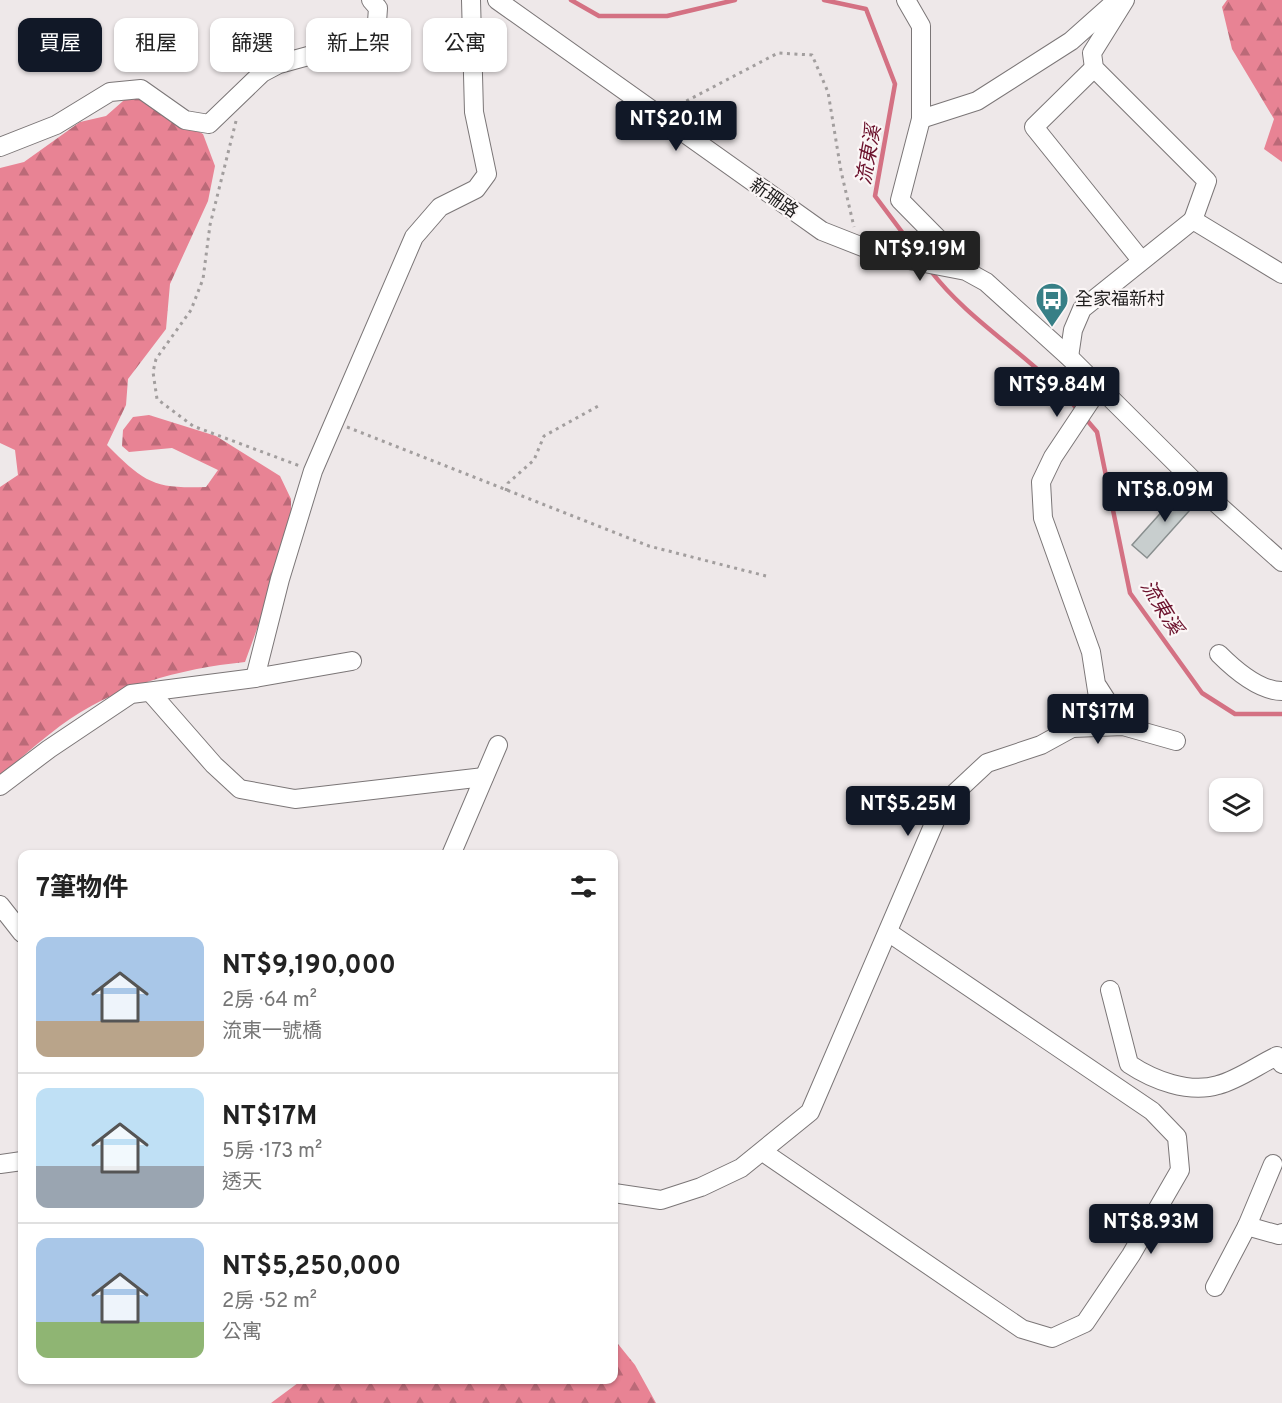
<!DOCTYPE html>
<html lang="zh-TW">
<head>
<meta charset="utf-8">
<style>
	body { margin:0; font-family:Overpass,"Noto Sans TC",sans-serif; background:#f2f2f2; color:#222; height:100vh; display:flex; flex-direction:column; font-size:22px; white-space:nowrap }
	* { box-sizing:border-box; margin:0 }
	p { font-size:20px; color:#767676 }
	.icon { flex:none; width:33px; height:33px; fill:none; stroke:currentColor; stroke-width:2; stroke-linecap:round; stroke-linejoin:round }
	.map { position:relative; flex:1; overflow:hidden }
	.panel { position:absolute; left:18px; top:850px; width:600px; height:534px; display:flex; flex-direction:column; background:#fff; border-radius:12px; box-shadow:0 2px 4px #0004 }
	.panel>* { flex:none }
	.banner { position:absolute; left:18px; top:18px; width:600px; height:54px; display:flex; gap:12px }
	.fabs { position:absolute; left:1209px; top:778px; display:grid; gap:12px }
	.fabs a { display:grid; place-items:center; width:54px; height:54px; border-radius:12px; background:#fff; box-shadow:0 2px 4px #0004; font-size:30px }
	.price { position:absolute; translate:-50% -51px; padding:0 14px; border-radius:6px; background:#111827; color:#fff; font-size:20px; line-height:39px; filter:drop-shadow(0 2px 3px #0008) }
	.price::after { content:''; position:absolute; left:50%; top:36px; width:18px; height:14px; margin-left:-9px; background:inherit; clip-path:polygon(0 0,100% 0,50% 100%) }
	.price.on { background:#222; color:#fff }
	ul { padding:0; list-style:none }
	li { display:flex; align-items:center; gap:18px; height:150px; padding:0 18px }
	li+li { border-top:2px solid #e0e0e0 }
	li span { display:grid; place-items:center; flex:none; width:168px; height:120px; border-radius:12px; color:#555 }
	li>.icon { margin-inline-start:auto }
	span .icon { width:72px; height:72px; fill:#fffc; stroke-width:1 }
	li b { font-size:26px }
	h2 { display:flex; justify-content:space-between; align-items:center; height:72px; padding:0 18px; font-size:26px }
	.tag { padding:0 21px; border-radius:12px; background:#fff; box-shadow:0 2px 4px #0004; font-size:21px; line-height:54px }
	.tag.on { background:#111827; color:#fff }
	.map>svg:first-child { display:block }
	.forest { fill:url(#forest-firs) }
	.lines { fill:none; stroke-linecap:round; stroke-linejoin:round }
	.stream { stroke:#d47183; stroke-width:4.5 }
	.building { fill:#c8cece; stroke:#898f8f; stroke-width:1.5 }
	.minor-casing { stroke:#7b7677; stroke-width:20 }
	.path { stroke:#a29e9e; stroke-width:3; stroke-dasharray:3 4.5; stroke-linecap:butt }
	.minor { stroke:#fff; stroke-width:18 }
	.labels { text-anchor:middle; stroke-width:4.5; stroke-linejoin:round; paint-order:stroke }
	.street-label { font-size:18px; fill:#1e1c1c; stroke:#fbf6f6 }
	.poi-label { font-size:18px; fill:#1e1c1c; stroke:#fbf6f6; text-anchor:start }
	.water-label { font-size:20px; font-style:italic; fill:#6b112c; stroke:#fbf6f6 }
</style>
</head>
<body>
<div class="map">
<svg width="1282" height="1403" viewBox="0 0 1282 1403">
	<defs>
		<pattern id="forest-firs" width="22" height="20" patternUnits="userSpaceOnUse" patternTransform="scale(1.5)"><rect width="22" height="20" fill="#e88394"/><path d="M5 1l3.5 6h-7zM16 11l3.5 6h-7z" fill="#bb6a78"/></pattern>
	</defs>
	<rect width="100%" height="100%" fill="#eee8e9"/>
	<g class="forest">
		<polygon points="1227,0 1282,0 1282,162 1264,149 1274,119 1232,49 1222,7"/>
		<path d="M 131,94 L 203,134 L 215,166 L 208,201 L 170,284 L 166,329 L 128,379 L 126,405 L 107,445 C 144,482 153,489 206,487 L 218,470 L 172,448 L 129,452 L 122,446 L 123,430 L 133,417 L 149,415 L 216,436 L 280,476 L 291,499 L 291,535 L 245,662 C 178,669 115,686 60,726 C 40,741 20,759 0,776 L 0,487 L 18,475 L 15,450 L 0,443 L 0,168 L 24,162 L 80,122 L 106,116 Z"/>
		<polygon points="614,1339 635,1365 656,1403 271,1403 302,1380 614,1380"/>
	</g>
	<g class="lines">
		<g class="stream">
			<polyline points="571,0 599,16 667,16 735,0"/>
			<polyline points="824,0 866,9 895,84 875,196 920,256"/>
			<path d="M 930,270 C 971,324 1034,357 1078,410"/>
			<polyline points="1085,418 1097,432 1130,593 1202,693 1235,714 1282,714"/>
		</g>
	</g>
	<polygon class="building" points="1183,488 1198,501 1147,558 1132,545"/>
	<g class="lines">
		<g class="minor-casing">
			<g id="minor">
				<polyline points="497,0 822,231 883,255 966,271 986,282 1069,357 1216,503 1282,562"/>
				<polyline points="906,0 921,26 921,119 900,200 972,273"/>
				<polyline points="1125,0 1092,53 1094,68 1207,181 1193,220"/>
				<polyline points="1094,68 1034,127 1141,260"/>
				<polyline points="921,119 977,101 1071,41 1117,0"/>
				<polyline points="0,147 56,125 110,92 141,89 185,120 209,124 262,73 279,64 363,41 377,22 378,8 371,0"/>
				<polyline points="1069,357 1073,330 1082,309 1193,220 1282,274"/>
				<path d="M 1219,654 C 1234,669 1259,691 1282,691"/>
				<polyline points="255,678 280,579 313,471 414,237 440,207 476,189 487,174 474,112 471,0"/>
				<polyline points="1098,687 1123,726"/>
				<polyline points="151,693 214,765 240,789 295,799 484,777"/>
				<polyline points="1072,728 1123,726 1176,741"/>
				<polyline points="0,786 49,749 131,694 255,678 352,661"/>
				<polyline points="451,855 498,745"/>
				<polyline points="0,905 22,933"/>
				<path d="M 1110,990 L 1129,1064 C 1153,1080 1189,1094 1218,1085 C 1238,1080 1258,1065 1277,1056 L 1282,1064"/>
				<polyline points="763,1152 1022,1329 1052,1338 1085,1323 1131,1255 1180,1170 1177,1137 1152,1111 888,932"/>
				<polyline points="0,1164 22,1161"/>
				<polyline points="614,1193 661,1200 701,1187 741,1168 810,1112 942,805 987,763 1041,745 1072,728 1098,697 1091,652 1043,518 1041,482 1053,457 1099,388"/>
				<polyline points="1247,1226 1279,1235 1282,1233"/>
				<polyline points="1215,1287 1247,1226 1273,1164"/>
			</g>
		</g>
		<g class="path">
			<polyline points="673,108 778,53 812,55 828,92 841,171 854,227"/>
			<polyline points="236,121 210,225 203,279 191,310 156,359 153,372 157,399 193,426 300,466"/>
			<polyline points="347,427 649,546 766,576"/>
			<polyline points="506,491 508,483 534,460 544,436 600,405"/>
		</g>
		<use href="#minor" class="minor"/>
	</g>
	<defs>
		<g id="bus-pin" transform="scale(1.725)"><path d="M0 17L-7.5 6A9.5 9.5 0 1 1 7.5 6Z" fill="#377f86" stroke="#fbf6f6"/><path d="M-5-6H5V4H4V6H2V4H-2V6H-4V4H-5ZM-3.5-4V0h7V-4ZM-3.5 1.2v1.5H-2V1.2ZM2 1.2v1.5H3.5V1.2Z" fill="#fff"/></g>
	</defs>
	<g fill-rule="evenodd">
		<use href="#bus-pin" x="1052" y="299"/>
	</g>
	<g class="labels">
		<g class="street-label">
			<text transform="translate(774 198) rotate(35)" y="6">新珊路</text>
		</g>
		<g class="poi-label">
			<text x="1075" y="305">全家福新村</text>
		</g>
		<g class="water-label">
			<text transform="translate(868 155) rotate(-80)" y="7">流東溪</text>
			<text transform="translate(1162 607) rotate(58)" y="7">流東溪</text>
		</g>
	</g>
</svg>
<div class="fabs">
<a><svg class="icon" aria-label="layers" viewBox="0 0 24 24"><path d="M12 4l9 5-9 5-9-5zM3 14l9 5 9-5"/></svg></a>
</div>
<b class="price" style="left:676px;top:152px">NT$20.1M</b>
<b class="price on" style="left:920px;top:282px">NT$9.19M</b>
<b class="price" style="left:1057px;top:418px">NT$9.84M</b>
<b class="price" style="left:1165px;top:523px">NT$8.09M</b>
<b class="price" style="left:1098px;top:745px">NT$17M</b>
<b class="price" style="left:908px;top:837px">NT$5.25M</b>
<b class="price" style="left:1151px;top:1255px">NT$8.93M</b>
<div class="banner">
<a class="tag on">買屋</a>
<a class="tag">租屋</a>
<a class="tag">篩選</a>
<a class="tag">新上架</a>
<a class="tag">公寓</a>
</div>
<section class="panel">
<h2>7筆物件<svg class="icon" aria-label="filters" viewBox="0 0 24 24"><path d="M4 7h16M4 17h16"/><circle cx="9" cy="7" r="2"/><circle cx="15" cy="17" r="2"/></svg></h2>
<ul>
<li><span style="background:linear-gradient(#a9c7e8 70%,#b9a48a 0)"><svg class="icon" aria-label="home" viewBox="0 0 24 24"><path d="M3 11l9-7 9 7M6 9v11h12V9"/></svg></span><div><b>NT$9,190,000</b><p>2房 · 64 m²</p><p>流東一號橋</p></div></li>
<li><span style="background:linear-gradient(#bfe0f5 65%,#9aa5b1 0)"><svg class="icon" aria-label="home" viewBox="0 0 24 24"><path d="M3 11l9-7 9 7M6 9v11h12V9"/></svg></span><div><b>NT$17M</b><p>5房 · 173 m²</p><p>透天</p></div></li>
<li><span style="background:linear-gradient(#a9c7e8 70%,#8fb573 0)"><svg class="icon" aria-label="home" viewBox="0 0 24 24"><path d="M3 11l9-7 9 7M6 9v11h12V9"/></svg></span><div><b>NT$5,250,000</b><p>2房 · 52 m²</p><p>公寓</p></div></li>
</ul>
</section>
</div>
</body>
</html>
